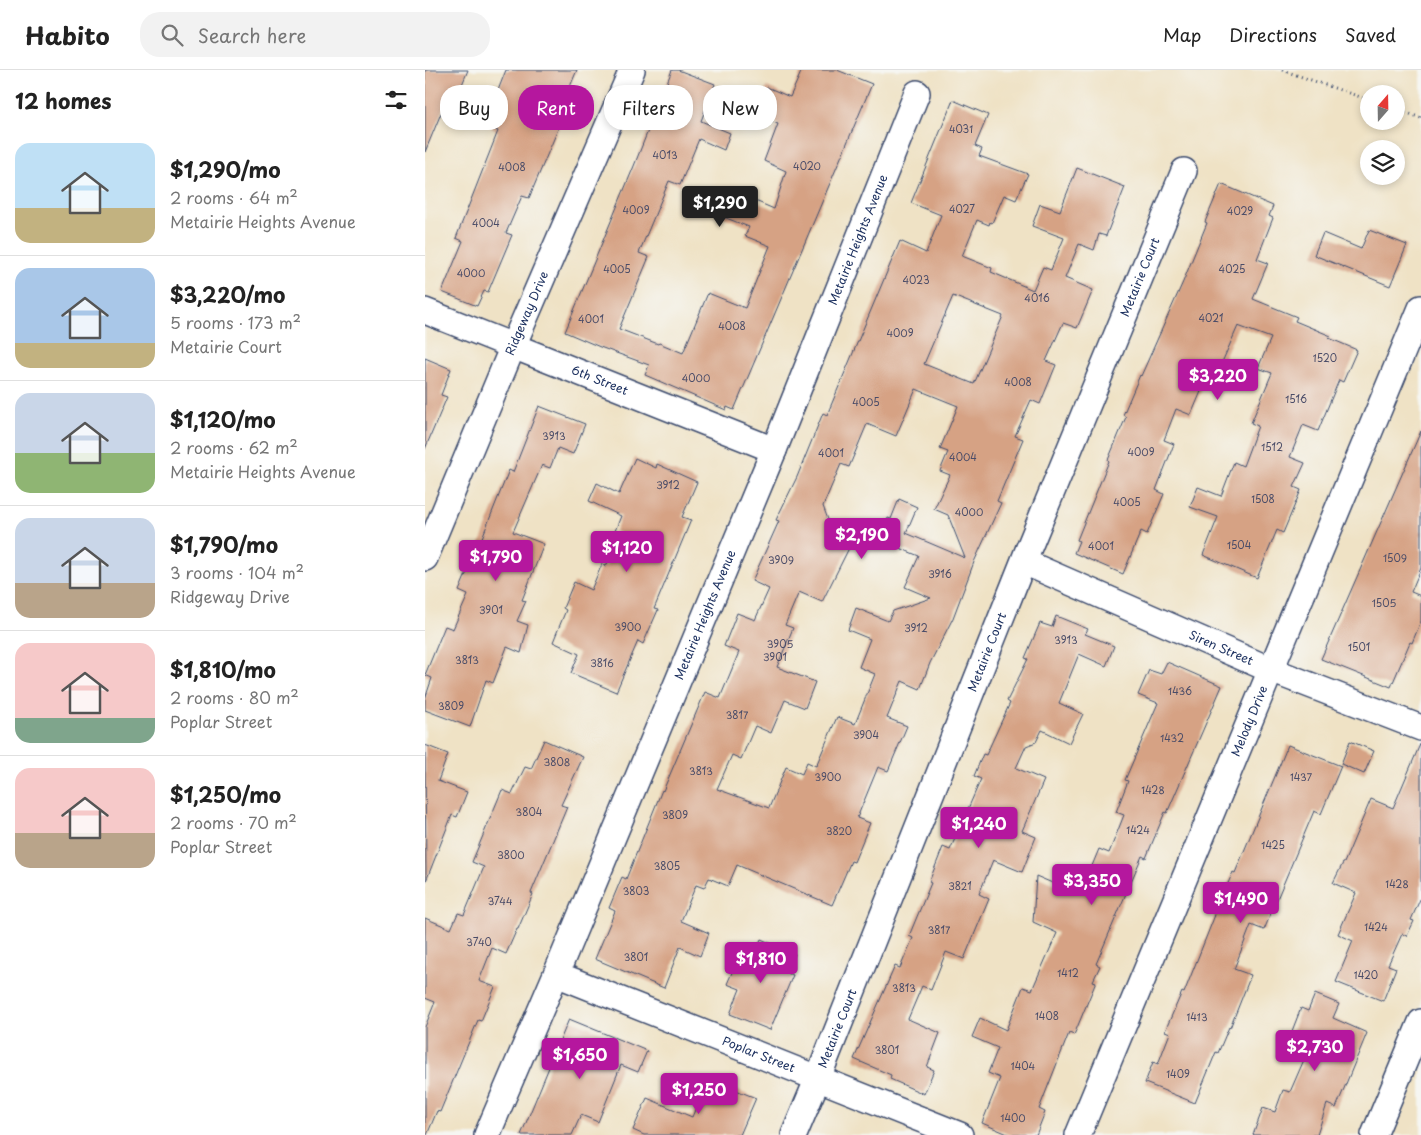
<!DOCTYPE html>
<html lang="en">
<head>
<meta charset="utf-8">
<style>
	body { margin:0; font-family:"Playpen Sans",sans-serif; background:#f2f2f2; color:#222; height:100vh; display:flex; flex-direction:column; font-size:19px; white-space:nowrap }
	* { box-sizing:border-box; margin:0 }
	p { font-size:16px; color:#767676 }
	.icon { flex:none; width:28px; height:28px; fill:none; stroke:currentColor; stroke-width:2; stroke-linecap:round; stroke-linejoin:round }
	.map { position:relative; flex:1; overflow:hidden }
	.side { display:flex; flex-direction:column; background:#fff; width:425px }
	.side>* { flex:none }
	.guide { position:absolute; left:15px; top:15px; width:475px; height:45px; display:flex; gap:10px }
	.needle { width:32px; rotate:20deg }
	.controls { position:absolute; left:935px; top:15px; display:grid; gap:10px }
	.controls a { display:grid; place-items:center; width:45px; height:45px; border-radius:50%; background:#fff; box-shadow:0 2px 8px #0003; font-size:25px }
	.price { position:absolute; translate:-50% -42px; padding:0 11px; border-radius:5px; background:#b5179e; color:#fff; font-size:16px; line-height:32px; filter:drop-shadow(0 1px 2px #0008) }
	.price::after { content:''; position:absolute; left:50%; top:30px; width:15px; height:11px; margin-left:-8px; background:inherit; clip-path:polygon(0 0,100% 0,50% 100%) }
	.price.active { background:#222; color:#fff }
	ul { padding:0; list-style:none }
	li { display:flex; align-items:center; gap:15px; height:125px; padding:0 15px }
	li+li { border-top:1px solid #e0e0e0 }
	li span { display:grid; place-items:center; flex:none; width:140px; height:100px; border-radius:15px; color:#555 }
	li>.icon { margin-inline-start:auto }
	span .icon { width:60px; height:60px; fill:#fffc; stroke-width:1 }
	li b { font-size:21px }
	h2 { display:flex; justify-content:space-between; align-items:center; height:60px; padding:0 15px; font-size:21px }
	.chip { padding:0 18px; border-radius:20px; background:#fff; box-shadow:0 2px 8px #0003; font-size:18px; line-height:45px }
	.chip.active { background:#b5179e; color:#fff }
	header { display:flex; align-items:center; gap:30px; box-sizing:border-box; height:70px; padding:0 25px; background:#fff; border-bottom:1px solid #e0e0e0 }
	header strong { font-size:24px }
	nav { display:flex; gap:28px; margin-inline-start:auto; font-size:18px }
	.search { width:350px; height:45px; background:#f2f2f2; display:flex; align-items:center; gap:12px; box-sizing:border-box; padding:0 18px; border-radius:20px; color:#767676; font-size:19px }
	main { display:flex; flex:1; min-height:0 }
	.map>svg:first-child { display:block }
	.building { fill:#d6a284; fill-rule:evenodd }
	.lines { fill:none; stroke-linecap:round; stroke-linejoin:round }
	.minor-casing { stroke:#3b4a6d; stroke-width:28 }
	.path { stroke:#3b4a6d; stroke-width:3; stroke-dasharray:1 4; stroke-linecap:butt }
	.minor { stroke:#fff; stroke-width:25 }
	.labels { text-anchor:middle; stroke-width:5; stroke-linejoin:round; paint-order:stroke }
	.number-label { font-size:10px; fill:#4a4c68 }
	.street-label { font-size:12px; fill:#1b2f5e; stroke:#f6f6f2 }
</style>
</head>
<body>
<header>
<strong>Habito</strong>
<div class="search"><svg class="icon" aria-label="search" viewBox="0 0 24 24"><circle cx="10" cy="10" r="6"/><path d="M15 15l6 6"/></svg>Search here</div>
<nav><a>Map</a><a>Directions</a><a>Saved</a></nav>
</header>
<main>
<section class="side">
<h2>12 homes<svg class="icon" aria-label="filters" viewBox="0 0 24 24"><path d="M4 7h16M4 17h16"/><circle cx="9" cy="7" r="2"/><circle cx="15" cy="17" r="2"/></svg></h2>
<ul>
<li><span style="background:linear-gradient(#bfe0f5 65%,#c2b280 0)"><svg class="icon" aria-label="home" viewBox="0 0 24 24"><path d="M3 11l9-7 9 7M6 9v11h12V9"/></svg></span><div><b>$1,290/mo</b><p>2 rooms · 64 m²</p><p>Metairie Heights Avenue</p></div></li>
<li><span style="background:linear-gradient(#a9c7e8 75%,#c2b280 0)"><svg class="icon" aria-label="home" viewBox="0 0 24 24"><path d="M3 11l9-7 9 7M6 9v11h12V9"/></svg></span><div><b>$3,220/mo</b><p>5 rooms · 173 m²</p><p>Metairie Court</p></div></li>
<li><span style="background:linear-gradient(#c9d6e8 60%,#8fb573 0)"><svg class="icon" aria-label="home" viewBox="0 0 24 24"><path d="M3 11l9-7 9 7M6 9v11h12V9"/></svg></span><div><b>$1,120/mo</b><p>2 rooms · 62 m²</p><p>Metairie Heights Avenue</p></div></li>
<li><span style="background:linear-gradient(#c9d6e8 65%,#b9a48a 0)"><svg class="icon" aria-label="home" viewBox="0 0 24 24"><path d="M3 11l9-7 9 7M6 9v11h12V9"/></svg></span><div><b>$1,790/mo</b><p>3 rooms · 104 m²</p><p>Ridgeway Drive</p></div></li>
<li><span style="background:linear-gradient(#f6c9c9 75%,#7fa58c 0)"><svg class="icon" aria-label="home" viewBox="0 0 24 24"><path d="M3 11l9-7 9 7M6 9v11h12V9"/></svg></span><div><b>$1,810/mo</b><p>2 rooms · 80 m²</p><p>Poplar Street</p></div></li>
<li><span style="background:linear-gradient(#f6c9c9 65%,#b9a48a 0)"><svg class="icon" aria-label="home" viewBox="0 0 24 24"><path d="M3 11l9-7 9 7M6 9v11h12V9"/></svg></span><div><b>$1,250/mo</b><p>2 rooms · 70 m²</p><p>Poplar Street</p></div></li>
</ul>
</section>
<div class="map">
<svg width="996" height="1065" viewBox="0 0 996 1065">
	<rect width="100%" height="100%" fill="#f6f6f2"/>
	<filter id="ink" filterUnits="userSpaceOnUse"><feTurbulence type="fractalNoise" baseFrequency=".02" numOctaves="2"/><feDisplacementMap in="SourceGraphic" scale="10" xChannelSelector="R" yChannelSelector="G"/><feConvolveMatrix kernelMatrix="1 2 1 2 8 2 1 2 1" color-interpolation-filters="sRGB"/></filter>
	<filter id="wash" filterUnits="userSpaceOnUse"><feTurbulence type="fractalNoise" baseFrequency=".0096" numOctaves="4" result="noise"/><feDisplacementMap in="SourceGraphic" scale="20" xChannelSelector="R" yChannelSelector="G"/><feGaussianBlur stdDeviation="1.12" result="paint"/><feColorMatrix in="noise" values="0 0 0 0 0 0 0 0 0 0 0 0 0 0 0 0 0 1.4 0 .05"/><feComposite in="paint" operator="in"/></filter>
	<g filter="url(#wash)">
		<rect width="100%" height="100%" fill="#efe2c5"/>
		<g id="blocks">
			<g class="building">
				<polygon points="0,0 43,0 34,22 26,19 0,82"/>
				<polygon points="81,0 152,0 139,31 144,33 104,128 97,126 81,163 87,165 63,222 59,221 52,236 17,222 38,171 31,168 73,61 66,58 77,31 70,28"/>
				<polygon points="247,0 253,0 290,14 276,51 305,63 299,80 274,69 255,115 244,111 214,183 224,187 194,259 233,274 234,273 258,283 283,223 320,238 345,176 320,166 324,157 296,146 307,121 349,139 361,101 339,91 353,54 331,45 342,17 365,27 377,0 412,0 447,14 309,340 302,337 301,340 220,305 224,295 175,277 140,262 209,96"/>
				<path d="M 528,30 L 563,45 L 550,76 L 557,79 L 554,86 L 603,104 L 591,130 L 579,125 L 567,153 L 565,152 L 564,155 L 552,150 L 537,186 L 567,198 L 566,202 L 608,220 L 618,197 L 626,200 L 639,168 L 607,156 L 615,134 L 635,141 L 652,98 L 700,117 L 681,166 L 674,164 L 669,180 L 654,174 L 640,208 L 668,220 L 652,258 L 638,253 L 621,291 L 631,295 L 615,334 L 606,330 L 590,366 L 598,369 L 572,431 L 576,433 L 549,492 L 528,548 L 505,593 L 495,619 L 477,611 L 462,648 L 482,656 L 463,701 L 453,697 L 432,748 L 445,753 L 429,792 L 426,791 L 407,835 L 312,795 L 303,816 L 284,808 L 279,818 L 271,815 L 256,851 L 284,863 L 275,886 L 255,877 L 239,918 L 170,889 L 190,841 L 184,838 L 197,807 L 201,809 L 237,720 L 238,721 L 280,622 L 295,628 L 314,582 L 299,576 L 312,543 L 330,550 L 344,519 L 327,511 L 354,451 L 351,450 L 372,407 L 398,343 L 402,345 L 475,171 L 501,183 L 516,145 L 486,133 ZM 528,226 L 578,246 L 549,314 L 499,294 ZM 491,319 L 533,336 L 515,379 L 523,382 L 515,401 L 525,405 L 509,439 L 523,445 L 540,488 L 481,463 L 492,437 L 474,429 L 466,449 L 463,448 L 455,470 L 494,486 L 480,517 L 506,528 L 468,541 L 463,551 L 431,538 L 423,560 L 445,569 L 434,597 L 450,604 L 430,654 L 412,647 L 391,696 L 382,692 L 377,704 L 361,697 L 344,738 L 292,719 L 307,685 L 316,689 L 330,656 L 346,663 L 360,630 L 380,638 L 390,612 L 352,597 L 368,558 L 360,555 L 374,522 L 397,532 L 427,472 L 408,463 L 398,436 L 416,394 L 424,397 L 442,354 L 471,366 Z"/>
				<polygon points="796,114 848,136 844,146 848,148 832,189 843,193 828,229 872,247 870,251 906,266 904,268 932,280 918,312 914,310 893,361 878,355 865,387 880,393 869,417 876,420 858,463 852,460 832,508 778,485 793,447 765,437 773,417 796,426 809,392 818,396 833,356 826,353 847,303 833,298 846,268 813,256 787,315 780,312 766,345 751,339 739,370 749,374 731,420 739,424 722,464 716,461 698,504 649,483 654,471 652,470 684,391 683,390 701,347 698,345 715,305 716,306 758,212 782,153 780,152"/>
				<polygon points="944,160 982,175 965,216 889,185 898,163 936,179"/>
				<polygon points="0,288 26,299 16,325 22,327 0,379"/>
				<polygon points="114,336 160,354 148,384 133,378 125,398 117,395 88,462 119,474 97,530 101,531 92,551 103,555 96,583 82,577 68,613 61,610 45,657 0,640 0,629 7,608 0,605 20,556 28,559 43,525 34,521 42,502 43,503 84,400 88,402"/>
				<polygon points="996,361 996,498 986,522 996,526 996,551 987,573 985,572 966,617 896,589"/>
				<polygon points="210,388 231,398 232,394 272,412 257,447 266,450 229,539 233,540 218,574 213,571 191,622 146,603 154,584 128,572 141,540 138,538 149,512 166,520 177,494 181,496 196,464 190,461 196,446 164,431 172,413 194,424"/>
				<polygon points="631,546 663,559 660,564 689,576 681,596 654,584 634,633 658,644 644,673 617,660 611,672 601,676 591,698 619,710 597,761 611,767 597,802 568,790 554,824 564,829 539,889 521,882 506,920 497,916 483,949 515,963 502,997 509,1000 499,1024 465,1009 466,1005 429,989 470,896 475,898 488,868 484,866 506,813 504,812 518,777 525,780 556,709 549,706 558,684 561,685 585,633 582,631 603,589 600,588 615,553 627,557"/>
				<polygon points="742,592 797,616 742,743 740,742 721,788 717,786 671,894 675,896 668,911 671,912 649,965 644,963 614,1039 620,1042 611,1065 585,1065 557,1053 575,1008 563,1003 573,978 547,967 555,948 581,960 598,917 607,920 632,863 608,852 611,806 632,815 638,800 662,808 674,779 684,783 699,745 691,742 703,711 700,710 733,633 713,625 724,600 736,604"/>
				<polygon points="119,670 158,687 136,735 142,737 106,823 108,824 93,859 92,859 81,884 67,878 54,911 70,917 56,951 53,950 15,1042 12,1041 2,1065 0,1065 0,957 10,932 0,928 0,848 26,859 33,843 39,845 59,797 47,792 77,720 87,724 100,697 106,699"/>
				<polygon points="925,671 949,681 939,704 916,694"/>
				<polygon points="996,672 996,827 986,850 989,851 982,866 977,864 963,895 971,898 958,931 911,912 928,871 913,864 931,823 908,813 918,793 919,793 946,729 968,738"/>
				<polygon points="0,675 23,684 13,711 42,722 32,747 27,745 1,811"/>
				<polygon points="863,675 916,696 896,744 889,741 839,860 826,855 809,899 826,905 805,958 804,957 793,983 791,982 770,1033 720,1013 728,992 733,994 745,963 740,961 757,922 759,923 790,845 789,845 808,802 810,803"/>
				<polygon points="336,869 370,884 362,903 368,905 345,960 305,944 315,919 302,914 315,884 328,889"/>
				<polygon points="890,924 914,934 908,948 942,963 911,1038 902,1034 892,1065 828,1065 838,1038 850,1042 858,1020 865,1022 888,969 867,961 876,938 883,941"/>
				<polygon points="144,949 222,981 213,1002 196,995 173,1052 156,1045 147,1065 96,1065"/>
				<polygon points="283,1009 331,1028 315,1065 219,1065 208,1060 222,1028 267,1047"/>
			</g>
		</g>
	</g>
	<g filter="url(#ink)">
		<use href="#blocks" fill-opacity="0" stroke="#3b4a6d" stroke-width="1"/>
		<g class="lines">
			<g class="minor-casing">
				<g id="minor">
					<path id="s1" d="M 0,241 L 349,380"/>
					<path id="s2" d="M 0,488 L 88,276 L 207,0"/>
					<path id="s3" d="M 599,492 L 846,600 L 996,658"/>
					<path id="s4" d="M 131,904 L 535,1065"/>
					<path id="s5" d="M 62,1065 L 131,904 L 349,380 L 492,23"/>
					<path id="s6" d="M 369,1065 L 393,1008 L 603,480 L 759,101"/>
					<path id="s7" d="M 653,1065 L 996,238"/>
					<polyline points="949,1065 996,952"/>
				</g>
			</g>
			<g class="path">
				<polyline points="857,0 944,30"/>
				<polyline points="971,39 996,48"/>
			</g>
			<use href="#minor" class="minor"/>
		</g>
	</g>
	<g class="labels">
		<g class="number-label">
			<text x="536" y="63">4031</text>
			<text x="240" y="89">4013</text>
			<text x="382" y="100">4020</text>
			<text x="87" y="101">4008</text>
			<text x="537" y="143">4027</text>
			<text x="211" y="144">4009</text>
			<text x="815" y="145">4029</text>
			<text x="61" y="157">4004</text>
			<text x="192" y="203">4005</text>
			<text x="807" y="203">4025</text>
			<text x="46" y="207">4000</text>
			<text x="491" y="214">4023</text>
			<text x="612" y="232">4016</text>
			<text x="786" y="252">4021</text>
			<text x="166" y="253">4001</text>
			<text x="307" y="260">4008</text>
			<text x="475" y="267">4009</text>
			<text x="900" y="292">1520</text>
			<text x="271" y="312">4000</text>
			<text x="593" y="316">4008</text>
			<text x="871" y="333">1516</text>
			<text x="441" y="336">4005</text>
			<text x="129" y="370">3913</text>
			<text x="847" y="381">1512</text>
			<text x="716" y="386">4009</text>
			<text x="406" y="387">4001</text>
			<text x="538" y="391">4004</text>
			<text x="243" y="419">3912</text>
			<text x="838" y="433">1508</text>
			<text x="702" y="436">4005</text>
			<text x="544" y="446">4000</text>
			<text x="814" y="479">1504</text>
			<text x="676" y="480">4001</text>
			<text x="970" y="492">1509</text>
			<text x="356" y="494">3909</text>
			<text x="515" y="508">3916</text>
			<text x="959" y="537">1505</text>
			<text x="66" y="544">3901</text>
			<text x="203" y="561">3900</text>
			<text x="491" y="562">3912</text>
			<text x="641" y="574">3913</text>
			<text x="355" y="578">3905</text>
			<text x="934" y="581">1501</text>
			<text x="350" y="591">3901</text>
			<text x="42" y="594">3813</text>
			<text x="177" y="597">3816</text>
			<text x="755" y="625">1436</text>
			<text x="26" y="640">3809</text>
			<text x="312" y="649">3817</text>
			<text x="441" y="669">3904</text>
			<text x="747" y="672">1432</text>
			<text x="132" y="696">3808</text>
			<text x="276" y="705">3813</text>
			<text x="403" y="711">3900</text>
			<text x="876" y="711">1437</text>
			<text x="728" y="724">1428</text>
			<text x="104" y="746">3804</text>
			<text x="250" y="749">3809</text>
			<text x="713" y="764">1424</text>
			<text x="414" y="765">3820</text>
			<text x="848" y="779">1425</text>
			<text x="86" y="789">3800</text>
			<text x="242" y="800">3805</text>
			<text x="972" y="818">1428</text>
			<text x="535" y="820">3821</text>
			<text x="211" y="825">3803</text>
			<text x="75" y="835">3744</text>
			<text x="951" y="861">1424</text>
			<text x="514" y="864">3817</text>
			<text x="54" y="876">3740</text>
			<text x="211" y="891">3801</text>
			<text x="643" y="907">1412</text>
			<text x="941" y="909">1420</text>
			<text x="479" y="922">3813</text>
			<text x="622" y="950">1408</text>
			<text x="772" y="951">1413</text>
			<text x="462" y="984">3801</text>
			<text x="598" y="1000">1404</text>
			<text x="753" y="1008">1409</text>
			<text x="588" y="1052">1400</text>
		</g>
		<g class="street-label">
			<text dy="4" stroke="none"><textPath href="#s5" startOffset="969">Metairie Heights Avenue</textPath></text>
			<text dy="4" stroke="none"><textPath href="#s6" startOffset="925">Metairie Court</textPath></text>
			<text dy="4" stroke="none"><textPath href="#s2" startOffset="265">Ridgeway Drive</textPath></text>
			<text dy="4" stroke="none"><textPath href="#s1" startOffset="188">6th Street</textPath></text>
			<text dy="4" stroke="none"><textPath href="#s5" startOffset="564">Metairie Heights Avenue</textPath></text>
			<text dy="4" stroke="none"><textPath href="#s3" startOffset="215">Siren Street</textPath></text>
			<text dy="4" stroke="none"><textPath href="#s6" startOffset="520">Metairie Court</textPath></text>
			<text dy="4" stroke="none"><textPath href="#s7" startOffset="448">Melody Drive</textPath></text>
			<text dy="4" stroke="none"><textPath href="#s6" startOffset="115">Metairie Court</textPath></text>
			<text dy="4" stroke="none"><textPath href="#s4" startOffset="218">Poplar Street</textPath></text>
		</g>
	</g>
</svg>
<div class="controls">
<a><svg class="needle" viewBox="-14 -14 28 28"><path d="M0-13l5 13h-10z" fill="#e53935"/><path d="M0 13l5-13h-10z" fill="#767676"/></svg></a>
<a><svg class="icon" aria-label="layers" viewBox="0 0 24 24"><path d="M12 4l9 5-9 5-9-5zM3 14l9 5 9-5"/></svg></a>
</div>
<b class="price active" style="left:295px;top:158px">$1,290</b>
<b class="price" style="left:793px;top:331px">$3,220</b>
<b class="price" style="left:437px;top:490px">$2,190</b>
<b class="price" style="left:202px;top:503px">$1,120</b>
<b class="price" style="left:71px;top:512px">$1,790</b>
<b class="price" style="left:554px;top:779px">$1,240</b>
<b class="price" style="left:667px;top:836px">$3,350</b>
<b class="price" style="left:816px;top:854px">$1,490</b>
<b class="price" style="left:336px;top:914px">$1,810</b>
<b class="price" style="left:890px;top:1002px">$2,730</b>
<b class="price" style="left:155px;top:1010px">$1,650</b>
<b class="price" style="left:274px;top:1045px">$1,250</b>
<div class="guide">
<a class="chip">Buy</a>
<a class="chip active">Rent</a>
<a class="chip">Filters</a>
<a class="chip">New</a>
</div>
</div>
</main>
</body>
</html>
